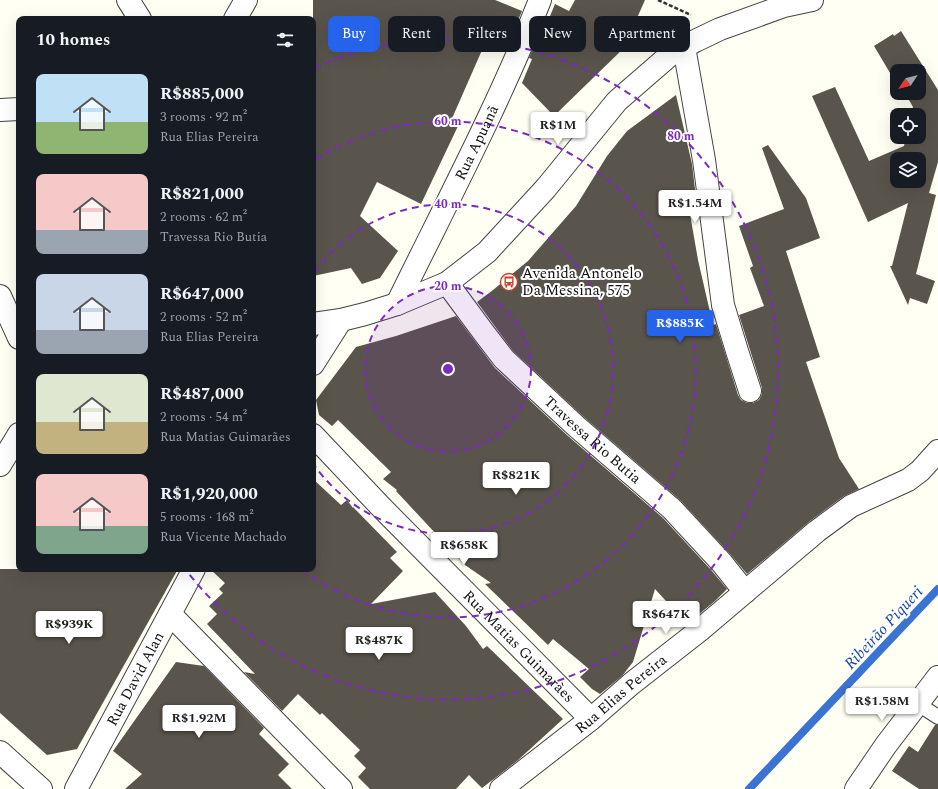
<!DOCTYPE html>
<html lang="en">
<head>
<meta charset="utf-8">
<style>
	body { margin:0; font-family:Spectral,serif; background:#20242c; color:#f1f3f6; height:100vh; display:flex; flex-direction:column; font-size:15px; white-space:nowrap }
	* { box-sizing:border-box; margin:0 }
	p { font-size:13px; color:#9ea1a6 }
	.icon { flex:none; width:22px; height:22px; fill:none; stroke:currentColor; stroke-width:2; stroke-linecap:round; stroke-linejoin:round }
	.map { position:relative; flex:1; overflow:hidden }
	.panel { position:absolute; left:16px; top:16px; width:300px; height:556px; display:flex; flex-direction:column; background:#171b24; border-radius:8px; box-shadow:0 4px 16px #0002 }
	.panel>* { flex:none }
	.top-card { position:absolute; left:328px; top:16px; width:380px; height:36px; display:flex; gap:8px }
	.needle { width:26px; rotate:234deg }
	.controls { position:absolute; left:890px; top:64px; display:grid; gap:8px }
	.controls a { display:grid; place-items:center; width:36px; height:36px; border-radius:8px; background:#171b24; box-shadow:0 4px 16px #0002; font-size:20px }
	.price { position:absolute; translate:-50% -34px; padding:0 9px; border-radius:4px; background:#fff; color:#222; font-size:13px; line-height:26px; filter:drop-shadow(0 1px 2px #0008) }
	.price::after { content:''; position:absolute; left:50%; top:24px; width:12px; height:9px; margin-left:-6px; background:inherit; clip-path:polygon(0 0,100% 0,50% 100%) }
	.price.on { background:#2563eb; color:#fff }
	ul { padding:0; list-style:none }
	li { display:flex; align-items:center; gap:12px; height:100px; padding:0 20px }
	li span { display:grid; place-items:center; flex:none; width:112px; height:80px; border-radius:8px; color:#555 }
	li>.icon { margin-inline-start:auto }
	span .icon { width:48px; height:48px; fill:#fffc; stroke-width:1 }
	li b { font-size:17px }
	h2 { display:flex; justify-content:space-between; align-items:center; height:48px; padding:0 20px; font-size:17px }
	.tag { padding:0 14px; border-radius:8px; background:#171b24; box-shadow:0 4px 16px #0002; font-size:14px; line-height:36px }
	.tag.on { background:#2563eb; color:#fff }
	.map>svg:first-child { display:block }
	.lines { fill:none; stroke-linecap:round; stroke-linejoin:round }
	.stream { stroke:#3a73d2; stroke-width:8 }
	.building { fill:#59544c; fill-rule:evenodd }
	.service-casing { stroke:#434343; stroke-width:16 }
	.minor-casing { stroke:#434343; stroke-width:24 }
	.tertiary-casing { stroke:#434343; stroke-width:24 }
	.path { stroke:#323232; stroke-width:2.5; stroke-dasharray:4 2; stroke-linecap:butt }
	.service { stroke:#fff; stroke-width:14 }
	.minor { stroke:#fff; stroke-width:22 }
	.tertiary { stroke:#fff; stroke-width:22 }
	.ring { fill:none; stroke:#7b2cbf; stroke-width:2; stroke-dasharray:7 5 }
	.labels { text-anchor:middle; stroke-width:4; stroke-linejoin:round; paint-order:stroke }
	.street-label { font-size:15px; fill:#101010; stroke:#fff }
	.poi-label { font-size:15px; fill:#101010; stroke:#fff; text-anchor:start }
	.water-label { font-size:16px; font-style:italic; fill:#1445a8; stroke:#fff }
	.centre { fill:#7b2cbf; stroke:#fff; stroke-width:2 }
	.ring-label { font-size:12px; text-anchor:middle; font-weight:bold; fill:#7b2cbf; stroke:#fff; stroke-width:4; stroke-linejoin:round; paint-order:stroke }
</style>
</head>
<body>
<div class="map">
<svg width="938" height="789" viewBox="0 0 938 789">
	<rect width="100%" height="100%" fill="#fffff3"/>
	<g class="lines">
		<polyline class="stream" points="749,789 938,589"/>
	</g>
	<g class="building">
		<polygon points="313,0 495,0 522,11 506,49 486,41 450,123 458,126 421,204 377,182 360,216 398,251 380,278 362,284 351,268 313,276"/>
		<polygon points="575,0 645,0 637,18 615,32 628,44 554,116 522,83 532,59 529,58 545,20 548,21 555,4 569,11"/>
		<path d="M 901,31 L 938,90 L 938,162 L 929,193 L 936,195 L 916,274 L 935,281 L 927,304 L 910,298 L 908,305 L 890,266 L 892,266 L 908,203 L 868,222 L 812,96 L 835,87 L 869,161 L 904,146 L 906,137 L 919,137 L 919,115 L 911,115 L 913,107 L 905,93 L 919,93 L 919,71 L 897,71 L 896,83 L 874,46 L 893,34 L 894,36 ZM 897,159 L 919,159 L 919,181 L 897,181 Z"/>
		<polygon points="676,95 692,164 697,206 690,214 698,260 713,325 716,324 738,395 741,400 747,403 753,403 759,400 762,394 762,388 739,315 764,306 750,268 753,266 739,226 784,209 762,148 768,145 806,198 820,238 786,251 820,357 806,362 839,458 859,489 844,496 810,521 747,574 731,555 680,500 585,418 513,351 477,302 493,290 528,261 576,206 607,156 627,131"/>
		<polygon points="456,316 495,368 568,436 663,518 712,571 727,589 715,601 687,624 655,589 633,662 622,676 600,694 592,689 580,677 589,669 553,639 548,645 485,584 491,583 465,565 396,491 397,490 383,479 391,472 338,420 332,426 319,415 316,400 356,347 396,336"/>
		<polygon points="313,479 341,505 347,500 353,508 353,507 397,552 390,558 403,571 371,604 435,592 466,626 483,649 487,646 563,719 517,761 482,788 469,775 456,789 370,789 358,777 366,768 354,756 360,750 322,713 320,715 298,694 282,711 244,672 255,674 207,624 217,614 209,606 223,593 219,589 225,583 210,569 313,569"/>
		<polygon points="0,569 178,569 77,749 47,755 0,713"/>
		<polygon points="176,662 204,666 264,728 259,734 289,764 278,775 292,789 125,789 142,774 113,751"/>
		<polygon points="935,725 938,725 938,789 919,789 892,771 909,746 918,752"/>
	</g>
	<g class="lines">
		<g class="service-casing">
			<polyline id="service" points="918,704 938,717"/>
		</g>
		<g class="minor-casing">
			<g id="minor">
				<polyline points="128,0 140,19"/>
				<polyline points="235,19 246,0"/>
				<polyline points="684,47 704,160 723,305 737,351 750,391"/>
				<polyline points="0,110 19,109"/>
				<path id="s1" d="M 447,283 L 484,333 L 504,359 L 577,427 L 672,509 L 722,563 L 745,592"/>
				<polyline points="0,296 19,338"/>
				<path id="s2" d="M 397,304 C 446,204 499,104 540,0"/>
				<polyline points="313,364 341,320"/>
				<path id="s3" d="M 313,435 L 382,508 L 591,719"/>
				<polyline points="170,614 341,789"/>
				<polyline points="0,752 41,789"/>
				<path id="s4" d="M 76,789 L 194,569"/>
				<path id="s5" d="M 501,789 L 591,719 L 631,684 L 700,630 L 817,531 L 851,506 L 908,480 L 920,471 L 938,451"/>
				<polyline points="856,789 886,745 938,677"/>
			</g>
		</g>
		<g class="tertiary-casing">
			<g id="tertiary">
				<polyline points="313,324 341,320 365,314 397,304 447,283 487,252 546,188 617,101 670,55 695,41 720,29 784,6 812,0"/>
				<polyline points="0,465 19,434"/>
			</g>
		</g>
		<polyline class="path" points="658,0 691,15"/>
		<use href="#service" class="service"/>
		<use href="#minor" class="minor"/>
		<use href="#tertiary" class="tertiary"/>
	</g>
	<circle cx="448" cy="369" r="83" fill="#7b2cbf" fill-opacity=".12"/>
	<g class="ring">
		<circle cx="448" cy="369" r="83"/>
		<path d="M314 273A165 165 0 1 1 314 465"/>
		<path d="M315 160A248 248 0 1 1 302 570"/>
		<path d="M314 68A330 330 0 1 1 186 570"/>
	</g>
	<defs>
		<g id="bus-ring" transform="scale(0.9)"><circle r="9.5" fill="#fff" stroke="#c63f22" stroke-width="1.5"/><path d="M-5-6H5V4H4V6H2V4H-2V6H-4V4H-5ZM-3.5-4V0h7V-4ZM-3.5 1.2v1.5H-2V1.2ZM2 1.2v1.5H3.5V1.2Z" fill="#c63f22"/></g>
	</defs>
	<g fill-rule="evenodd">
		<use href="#bus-ring" x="509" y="282"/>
	</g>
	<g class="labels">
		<g class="street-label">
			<text dy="5" stroke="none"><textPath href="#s2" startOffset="180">Rua Apuanã</textPath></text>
			<text dy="5" stroke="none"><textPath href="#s1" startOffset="215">Travessa Rio Butia</textPath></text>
			<text dy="5" stroke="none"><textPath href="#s3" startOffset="295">Rua Matias Guimarães</textPath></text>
			<text dy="5" stroke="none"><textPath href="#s4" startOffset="125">Rua David Alan</textPath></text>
			<text dy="5" stroke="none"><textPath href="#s5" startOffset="153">Rua Elias Pereira</textPath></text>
		</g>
		<g class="poi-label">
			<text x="522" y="278">Avenida Antonelo<tspan x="522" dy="17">Da Messina, 575</tspan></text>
		</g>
		<g class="water-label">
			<text transform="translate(883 627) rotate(-47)" y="6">Ribeirão Piqueri</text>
		</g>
	</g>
	<circle cx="448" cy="369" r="6" class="centre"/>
	<g class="ring-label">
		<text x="448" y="125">60 m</text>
		<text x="681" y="140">80 m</text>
		<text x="448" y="208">40 m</text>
		<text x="448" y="290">20 m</text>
	</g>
</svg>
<div class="controls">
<a><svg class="needle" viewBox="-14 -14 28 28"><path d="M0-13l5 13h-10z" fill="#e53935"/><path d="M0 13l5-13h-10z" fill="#9ea1a6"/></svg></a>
<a><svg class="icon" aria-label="locate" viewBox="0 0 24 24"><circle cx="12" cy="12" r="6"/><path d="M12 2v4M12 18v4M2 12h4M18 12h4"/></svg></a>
<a><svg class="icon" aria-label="layers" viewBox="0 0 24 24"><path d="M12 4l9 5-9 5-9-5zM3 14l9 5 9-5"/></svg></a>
</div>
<b class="price" style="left:558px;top:146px">R$1M</b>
<b class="price" style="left:695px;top:224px">R$1.54M</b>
<b class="price on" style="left:680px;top:344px">R$885K</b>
<b class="price" style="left:516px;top:496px">R$821K</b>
<b class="price" style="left:464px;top:566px">R$658K</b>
<b class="price" style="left:666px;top:635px">R$647K</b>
<b class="price" style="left:69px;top:645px">R$939K</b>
<b class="price" style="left:379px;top:661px">R$487K</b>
<b class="price" style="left:882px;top:722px">R$1.58M</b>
<b class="price" style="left:199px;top:739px">R$1.92M</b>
<div class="top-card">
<a class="tag on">Buy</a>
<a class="tag">Rent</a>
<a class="tag">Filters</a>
<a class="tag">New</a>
<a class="tag">Apartment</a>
</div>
<section class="panel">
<h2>10 homes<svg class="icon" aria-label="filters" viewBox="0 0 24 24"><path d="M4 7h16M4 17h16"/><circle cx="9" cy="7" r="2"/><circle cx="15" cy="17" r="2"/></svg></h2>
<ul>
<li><span style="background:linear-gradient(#bfe0f5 60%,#8fb573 0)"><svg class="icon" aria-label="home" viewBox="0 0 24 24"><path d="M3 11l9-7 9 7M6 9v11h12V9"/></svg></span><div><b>R$885,000</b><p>3 rooms · 92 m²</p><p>Rua Elias Pereira</p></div></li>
<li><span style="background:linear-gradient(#f6c9c9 70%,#9aa5b1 0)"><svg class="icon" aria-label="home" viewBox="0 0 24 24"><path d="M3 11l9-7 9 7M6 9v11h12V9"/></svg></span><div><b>R$821,000</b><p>2 rooms · 62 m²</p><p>Travessa Rio Butia</p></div></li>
<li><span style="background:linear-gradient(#c9d6e8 70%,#9aa5b1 0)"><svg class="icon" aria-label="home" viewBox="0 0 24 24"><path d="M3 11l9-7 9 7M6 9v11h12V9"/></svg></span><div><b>R$647,000</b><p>2 rooms · 52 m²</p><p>Rua Elias Pereira</p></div></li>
<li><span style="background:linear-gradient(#dfe7d0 60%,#c2b280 0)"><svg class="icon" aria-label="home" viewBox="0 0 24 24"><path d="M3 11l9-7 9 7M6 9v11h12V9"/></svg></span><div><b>R$487,000</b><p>2 rooms · 54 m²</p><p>Rua Matias Guimarães</p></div></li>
<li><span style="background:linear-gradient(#f6c9c9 65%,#7fa58c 0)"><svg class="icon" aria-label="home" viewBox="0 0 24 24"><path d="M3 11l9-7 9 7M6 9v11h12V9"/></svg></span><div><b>R$1,920,000</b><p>5 rooms · 168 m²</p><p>Rua Vicente Machado</p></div></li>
</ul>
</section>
</div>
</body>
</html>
